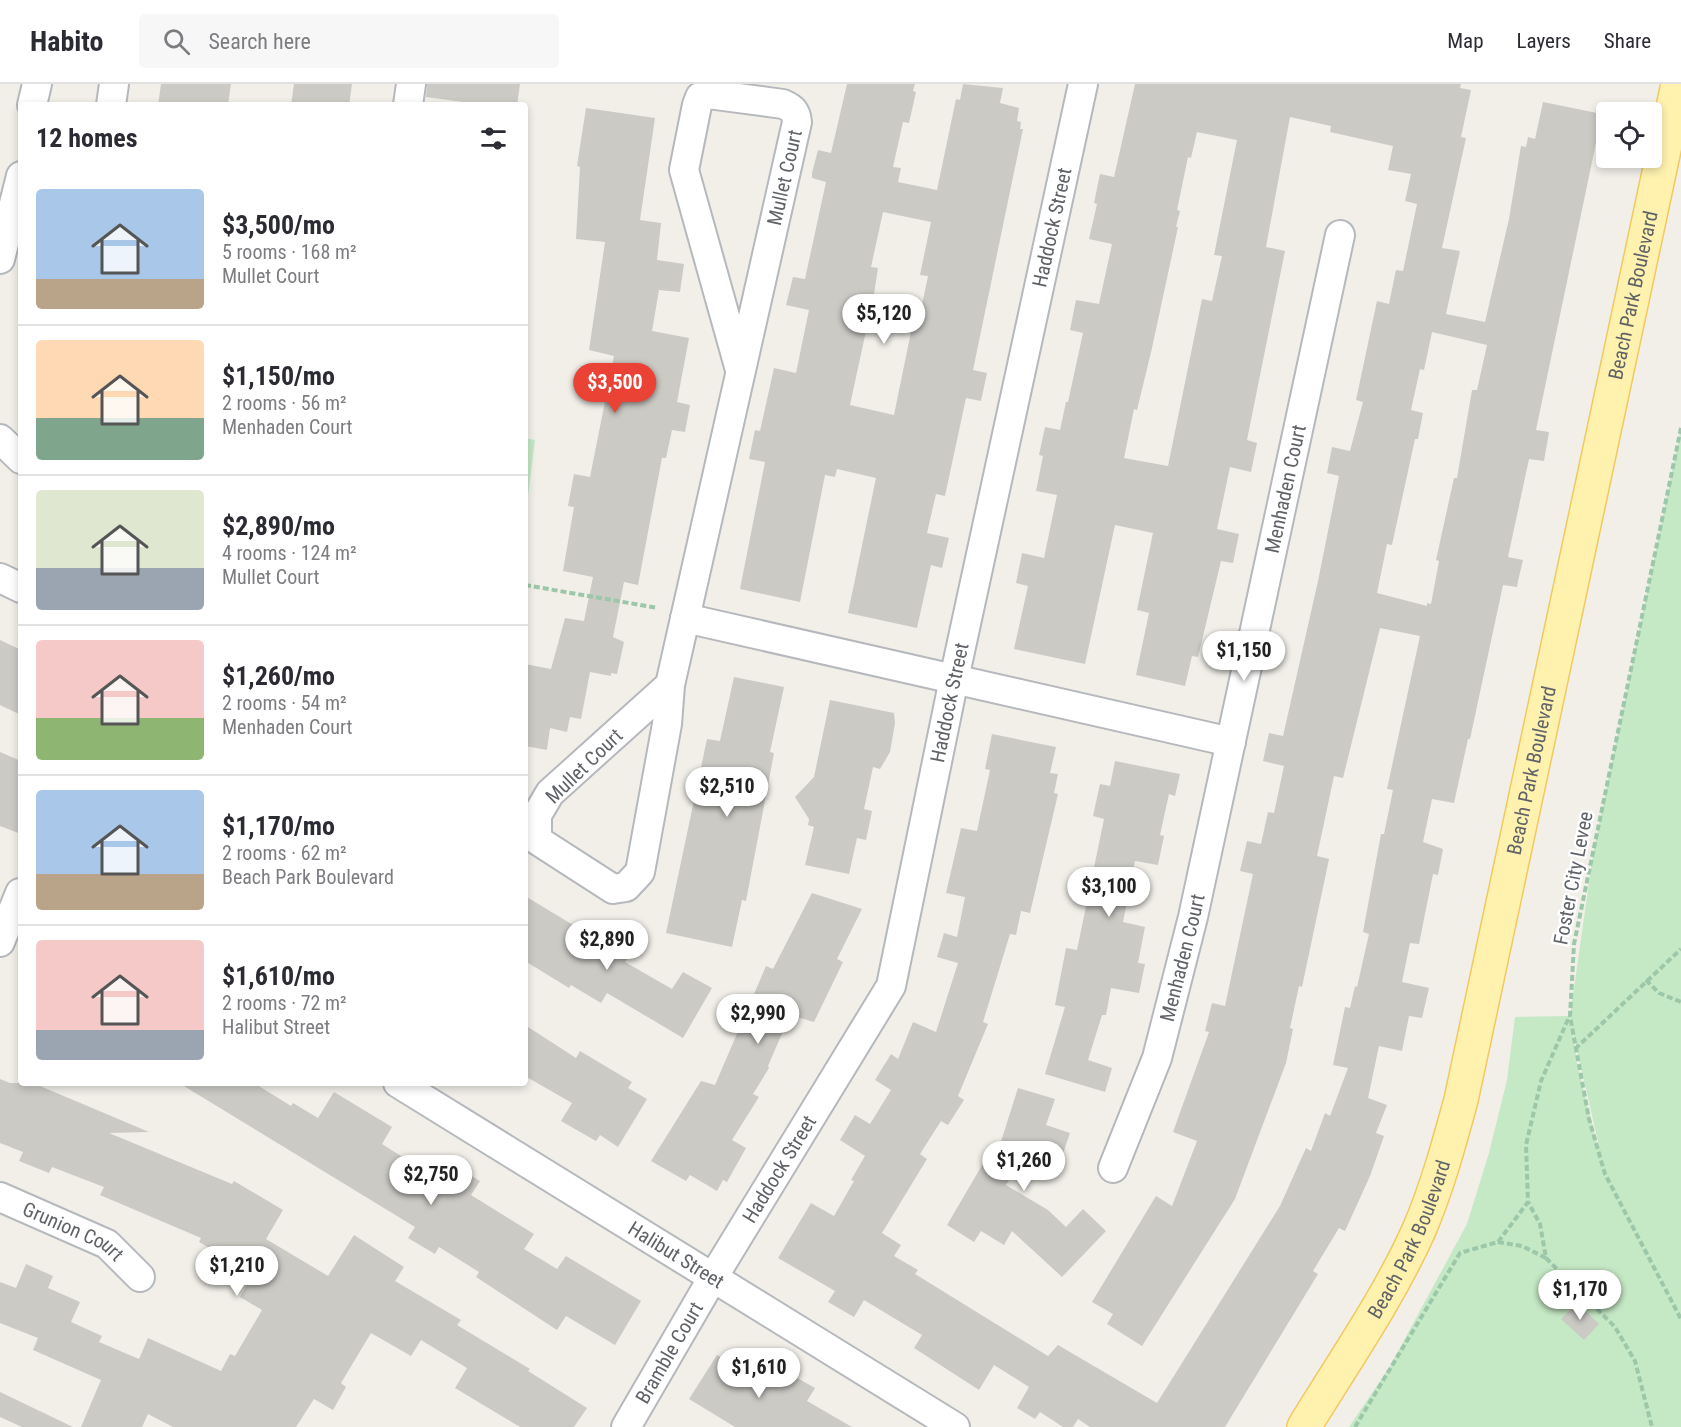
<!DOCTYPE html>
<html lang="en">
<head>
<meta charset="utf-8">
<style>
	body { margin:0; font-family:"Roboto Condensed",sans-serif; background:#f7f7f7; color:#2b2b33; height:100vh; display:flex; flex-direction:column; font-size:22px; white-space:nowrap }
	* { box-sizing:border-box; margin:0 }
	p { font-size:20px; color:#7c7c81 }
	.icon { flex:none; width:33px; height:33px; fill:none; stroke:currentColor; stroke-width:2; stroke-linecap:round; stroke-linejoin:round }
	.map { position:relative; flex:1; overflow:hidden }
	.sheet { position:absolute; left:18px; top:18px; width:510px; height:984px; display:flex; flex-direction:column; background:#fff; border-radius:6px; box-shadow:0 3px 9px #0003 }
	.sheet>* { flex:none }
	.fabs { position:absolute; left:1596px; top:18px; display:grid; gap:12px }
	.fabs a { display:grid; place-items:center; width:66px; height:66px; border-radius:6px; background:#fff; box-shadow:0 3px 9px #0003; font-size:30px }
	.price { position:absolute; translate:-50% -51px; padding:0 14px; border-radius:21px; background:#fff; color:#222; font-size:20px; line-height:39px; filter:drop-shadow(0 2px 3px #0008) }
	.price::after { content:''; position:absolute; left:50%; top:36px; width:18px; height:14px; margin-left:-9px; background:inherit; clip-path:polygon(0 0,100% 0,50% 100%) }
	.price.on { background:#ea4335; color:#fff }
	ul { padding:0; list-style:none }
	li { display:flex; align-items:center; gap:18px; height:150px; padding:0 18px }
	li+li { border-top:2px solid #e1e1e2 }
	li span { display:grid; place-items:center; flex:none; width:168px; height:120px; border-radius:6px; color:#555 }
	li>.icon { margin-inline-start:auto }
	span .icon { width:72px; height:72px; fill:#fffc; stroke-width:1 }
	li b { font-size:26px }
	h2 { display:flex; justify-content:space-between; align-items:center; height:72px; padding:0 18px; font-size:26px }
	header { display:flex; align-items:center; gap:36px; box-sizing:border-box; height:84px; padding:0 30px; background:#fff; border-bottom:2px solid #e1e1e2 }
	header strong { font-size:28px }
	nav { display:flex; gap:33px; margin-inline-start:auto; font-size:21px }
	.search { width:420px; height:54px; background:#f7f7f7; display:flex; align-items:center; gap:15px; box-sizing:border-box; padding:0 21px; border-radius:6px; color:#7c7c81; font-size:22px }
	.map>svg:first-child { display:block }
	.green { fill:#c5e8c5; fill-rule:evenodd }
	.building { fill:#cccac5; fill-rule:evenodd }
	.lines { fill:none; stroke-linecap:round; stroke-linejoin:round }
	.minor-casing { stroke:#b5b8bc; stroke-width:32 }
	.major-casing { stroke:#f2c960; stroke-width:36 }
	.path { stroke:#9cc7a9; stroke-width:4; stroke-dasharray:6 3; stroke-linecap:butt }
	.minor { stroke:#fff; stroke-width:28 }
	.major { stroke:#fff2af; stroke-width:33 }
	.labels { text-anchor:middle; stroke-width:5; stroke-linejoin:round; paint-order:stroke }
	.street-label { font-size:20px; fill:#5f6368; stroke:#fff }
</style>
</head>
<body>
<header>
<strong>Habito</strong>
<div class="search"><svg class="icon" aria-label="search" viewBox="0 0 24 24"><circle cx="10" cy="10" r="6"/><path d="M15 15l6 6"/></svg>Search here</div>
<nav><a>Map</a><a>Layers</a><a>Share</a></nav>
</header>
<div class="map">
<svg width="1681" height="1343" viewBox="0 0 1681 1343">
	<rect width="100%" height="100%" fill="#f1efe8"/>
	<g class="green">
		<path d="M 1681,344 L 1681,1343 L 1349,1343 L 1389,1284 L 1467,1140 L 1489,1069 L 1507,996 L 1515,933 L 1570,932 L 1594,764 ZM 1572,944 L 1599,1062 L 1598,1063 L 1577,980 Z"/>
		<polygon points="525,354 535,356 525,436"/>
	</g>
	<g class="building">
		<polygon points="161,0 231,0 228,21 158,21"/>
		<polygon points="294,0 352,0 349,21 291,21"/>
		<polygon points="427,0 520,0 517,21 485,21 426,13"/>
		<path d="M 847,0 L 915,0 L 913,7 L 916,8 L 909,39 L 903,38 L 893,83 L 901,84 L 898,98 L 937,106 L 956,15 L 960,16 L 963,0 L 1003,4 L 1000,19 L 1019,24 L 1017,37 L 1021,38 L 1020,45 L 1023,45 L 973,286 L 987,289 L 981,317 L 966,314 L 945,412 L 936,410 L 927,449 L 949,454 L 942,484 L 931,481 L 917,544 L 848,529 L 876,394 L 837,385 L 835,393 L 825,391 L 800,518 L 740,505 L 765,378 L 749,375 L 755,346 L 760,347 L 774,284 L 796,289 L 809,226 L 786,221 L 793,193 L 805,195 L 826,98 L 812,94 L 812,89 L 818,66 L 831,69 ZM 883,128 L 931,138 L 920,191 L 928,192 L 919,235 L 914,233 L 894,331 L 850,321 L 874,210 L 878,184 L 871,183 Z"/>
		<path d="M 1135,0 L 1461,0 L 1460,4 L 1471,6 L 1461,53 L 1466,54 L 1442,164 L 1460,167 L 1446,230 L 1485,238 L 1509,135 L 1521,62 L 1526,63 L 1528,53 L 1535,55 L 1543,18 L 1602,30 L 1536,346 L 1549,348 L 1544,377 L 1529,375 L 1508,473 L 1523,476 L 1518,497 L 1517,503 L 1503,501 L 1470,655 L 1468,655 L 1454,719 L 1432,715 L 1423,758 L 1443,765 L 1438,791 L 1433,790 L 1419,860 L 1410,859 L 1402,898 L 1429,904 L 1422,934 L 1409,932 L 1402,967 L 1379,962 L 1368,1014 L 1387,1021 L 1376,1049 L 1384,1052 L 1370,1092 L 1345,1147 L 1339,1144 L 1313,1187 L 1318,1190 L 1225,1343 L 1090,1343 L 1078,1335 L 1073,1343 L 1063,1343 L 1040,1328 L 1035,1335 L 1017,1324 L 1029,1303 L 994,1281 L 979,1306 L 914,1264 L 922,1251 L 864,1216 L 854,1233 L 828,1218 L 835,1207 L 778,1174 L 811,1119 L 834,1132 L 854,1097 L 851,1096 L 865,1072 L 840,1056 L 855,1031 L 870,1040 L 891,1006 L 875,996 L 891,970 L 898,975 L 913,938 L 936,948 L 958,879 L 937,873 L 944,849 L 957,853 L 965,813 L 946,809 L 961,744 L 977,747 L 990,686 L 985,685 L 992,650 L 1056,663 L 1050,689 L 1058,690 L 1054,709 L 1058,710 L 1030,829 L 1021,827 L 1016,851 L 1010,850 L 983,938 L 988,940 L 958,1012 L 964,1016 L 948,1041 L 941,1037 L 920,1070 L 927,1075 L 882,1149 L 901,1161 L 894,1172 L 918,1186 L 915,1190 L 1048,1272 L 1058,1261 L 1157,1319 L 1280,1122 L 1306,1064 L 1311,1067 L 1325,1029 L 1330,1032 L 1348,984 L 1333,981 L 1345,923 L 1350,924 L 1355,902 L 1357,903 L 1369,850 L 1363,848 L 1381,750 L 1384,750 L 1393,706 L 1387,705 L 1420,552 L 1380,544 L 1343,694 L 1334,692 L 1317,772 L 1329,775 L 1302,903 L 1299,902 L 1290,944 L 1293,945 L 1286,979 L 1235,1115 L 1142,1262 L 1107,1240 L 1113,1230 L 1092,1218 L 1156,1112 L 1172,1122 L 1197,1057 L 1173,1048 L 1209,948 L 1205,947 L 1212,919 L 1225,922 L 1253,790 L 1240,787 L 1247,757 L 1261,760 L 1268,728 L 1274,729 L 1284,682 L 1263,677 L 1269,649 L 1283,652 L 1318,497 L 1339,392 L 1327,389 L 1332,363 L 1350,367 L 1363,318 L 1356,316 L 1377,217 L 1389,220 L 1396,186 L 1403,187 L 1417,120 L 1405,117 L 1411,90 L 1388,86 L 1393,62 L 1330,48 L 1331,42 L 1290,33 L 1266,163 L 1285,167 L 1247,356 L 1257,359 L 1251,388 L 1230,383 L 1217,445 L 1239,450 L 1233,479 L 1221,477 L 1198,573 L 1192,572 L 1185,602 L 1136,591 L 1149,529 L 1137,526 L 1153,449 L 1115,441 L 1085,580 L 1014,565 L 1028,502 L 1016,499 L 1022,469 L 1044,474 L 1057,411 L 1036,407 L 1043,372 L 1039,371 L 1045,343 L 1060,346 L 1066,318 L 1068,318 L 1083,249 L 1070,246 L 1076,216 L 1099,220 L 1112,160 L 1089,155 L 1097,120 L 1094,119 L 1100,90 L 1114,93 ZM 1197,48 L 1237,56 L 1214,171 L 1222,172 L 1212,217 L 1202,215 L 1168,382 L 1124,374 L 1134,325 L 1137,326 L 1152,264 L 1178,143 L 1176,143 L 1180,127 L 1177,126 L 1188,73 L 1191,74 ZM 1432,248 L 1487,261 L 1477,306 L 1472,306 L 1457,394 L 1454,394 L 1436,476 L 1439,477 L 1431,520 L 1427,519 L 1427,522 L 1377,509 L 1387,460 L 1392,461 L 1415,355 L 1418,355 L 1423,329 L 1411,326 L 1420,285 L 1424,286 Z"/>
		<polygon points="586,24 655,34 640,136 661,139 657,176 684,180 680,208 659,206 652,247 689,254 677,318 690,321 685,348 672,346 666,374 662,374 638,501 624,498 613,553 624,558 617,590 611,589 611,592 590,588 581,635 570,633 567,648 550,644 547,666 525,662 525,580 551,585 565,534 584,537 593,493 563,487 574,423 568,422 574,390 590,393 614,272 589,266 605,158 576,155 580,83 577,82"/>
		<polygon points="0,556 21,566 21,631 0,621"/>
		<polygon points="734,593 784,603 770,668 774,669 746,817 742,816 732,863 666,849 707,655 720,657"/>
		<polygon points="830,616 894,629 895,639 890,668 880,685 873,683 864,725 872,727 866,756 857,754 849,790 805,781 814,743 808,741 809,735 795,713 814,693"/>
		<polygon points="0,668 21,677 21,750 0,742"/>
		<polygon points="1115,677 1180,690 1175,712 1169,710 1160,751 1164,752 1158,781 1135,777 1123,838 1145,843 1138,879 1145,880 1139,909 1111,904 1106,931 1102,931 1088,976 1112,984 1105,1008 1045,990 1065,923 1055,921 1066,864 1077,866 1104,735 1093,732 1100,700 1110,702"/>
		<polygon points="812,809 862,825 837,875 843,878 814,938 790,931 768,982 769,984 753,1010 759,1013 732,1056 746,1064 727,1098 723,1096 717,1107 690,1091 686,1097 651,1077 701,997 715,1001 766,882 773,885"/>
		<polygon points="525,812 628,874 625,878 672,905 683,888 712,904 683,954 607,909 601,919 571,901 569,904 525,877"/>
		<polygon points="525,941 576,974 580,967 632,998 628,1004 647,1015 618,1063 600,1051 596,1057 561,1037 572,1019 525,992"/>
		<polygon points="0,995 10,999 33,999 149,1048 109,1049 232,1100 234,1097 283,1126 266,1155 328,1192 354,1151 404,1183 395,1197 461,1236 457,1241 530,1285 528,1287 587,1324 574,1343 520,1343 455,1304 467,1284 421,1256 411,1272 371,1249 341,1299 346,1303 333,1326 314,1315 296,1343 173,1343 148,1330 142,1343 81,1343 101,1296 33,1266 38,1254 0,1239 0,1198 16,1204 26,1180 53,1192 48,1204 80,1218 71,1238 102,1252 99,1258 139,1275 148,1254 221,1287 230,1270 235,1272 262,1226 240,1213 249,1197 223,1182 228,1175 199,1158 201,1154 100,1111 104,1103 52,1083 49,1089 19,1077 23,1068 0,1059"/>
		<polygon points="179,999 254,999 291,1022 293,1019 318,1034 334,1008 392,1043 382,1060 442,1098 453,1081 480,1097 471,1111 534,1150 524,1165 557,1185 566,1172 641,1217 615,1261 566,1232 557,1246 476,1193 479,1188 439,1163 435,1170 408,1154 415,1143"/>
		<polygon points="1018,1004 1055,1015 1046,1041 1070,1049 1060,1078 1026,1068 1006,1101 1048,1126 1066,1143 1083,1125 1106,1147 1062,1193 1012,1147 1004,1161 981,1147 974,1158 947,1141 991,1066 997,1070"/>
		<polygon points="1577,1219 1599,1240 1584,1256 1561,1235"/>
		<polygon points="717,1271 742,1287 745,1281 782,1303 790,1290 815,1304 807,1317 852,1343 735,1343 689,1315"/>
		<polygon points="0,1308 73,1343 22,1343 0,1333"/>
	</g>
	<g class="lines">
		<g class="minor-casing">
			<g id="minor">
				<polyline points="32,21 37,0"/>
				<polyline points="111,21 114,0"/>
				<polyline points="408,21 411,0"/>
				<polyline points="0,175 21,92"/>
				<polyline points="0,355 21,375"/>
				<polyline points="0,494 21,504"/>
				<polyline points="685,534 1231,658"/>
				<path id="s1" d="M 670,601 L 550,709 L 537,731 L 537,756 L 613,805 L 626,803 L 640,788 L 667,640 L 670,601 L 797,38 C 796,27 792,24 783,20 L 708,10 L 700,13 L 697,21 L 684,86 L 740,286"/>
				<polyline points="0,858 20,809"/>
				<path id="s2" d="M 398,999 L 955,1343"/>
				<path id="s3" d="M 1113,1084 L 1157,974 L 1193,833 L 1340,151"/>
				<path id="s4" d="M 0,1113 L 107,1160 L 140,1193"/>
				<path id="s5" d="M 626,1343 L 712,1195 L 891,902 L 954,595 L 1083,0"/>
			</g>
		</g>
		<g class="major-casing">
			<g id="major">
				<path id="s6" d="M 1304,1343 C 1343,1279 1388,1215 1419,1146 C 1437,1104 1449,1060 1461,1016 L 1678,0"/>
			</g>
		</g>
		<g class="path">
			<polyline points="1681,344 1574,860 1570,932 1589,1035 1605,1090 1681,1235"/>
			<polyline points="525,501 658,524"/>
			<polyline points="1646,896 1659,909 1681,918"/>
			<polyline points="1575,965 1681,865"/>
			<polyline points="1498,1158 1522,1162 1546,1174 1540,1140 1528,1118"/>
			<polyline points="1546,1174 1615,1243 1635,1277 1652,1343"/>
			<polyline points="1355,1343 1460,1169 1498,1158 1528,1118 1526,1061 1541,997 1569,933"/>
		</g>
		<use href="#minor" class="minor"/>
		<use href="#major" class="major"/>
	</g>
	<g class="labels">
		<g class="street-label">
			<text dy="7" stroke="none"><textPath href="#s1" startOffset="1046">Mullet Court</textPath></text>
			<text dy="7" stroke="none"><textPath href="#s5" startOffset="1290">Haddock Street</textPath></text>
			<text dy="7" stroke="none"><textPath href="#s6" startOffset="1188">Beach Park Boulevard</textPath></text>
			<text dy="7" stroke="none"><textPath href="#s3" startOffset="702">Menhaden Court</textPath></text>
			<text dy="7" stroke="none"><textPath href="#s5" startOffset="804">Haddock Street</textPath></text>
			<text transform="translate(584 682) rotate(-44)" y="7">Mullet Court</text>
			<text dy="7" stroke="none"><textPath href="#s6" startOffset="702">Beach Park Boulevard</textPath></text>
			<text transform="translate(1573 794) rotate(-79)" y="7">Foster City Levee</text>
			<text dy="7" stroke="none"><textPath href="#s3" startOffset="222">Menhaden Court</textPath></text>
			<text dy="7" stroke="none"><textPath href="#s5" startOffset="300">Haddock Street</textPath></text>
			<text dy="7" stroke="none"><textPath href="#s4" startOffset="81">Grunion Court</textPath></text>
			<text dy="7" stroke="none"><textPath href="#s6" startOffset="216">Beach Park Boulevard</textPath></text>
			<text dy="7" stroke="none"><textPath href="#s2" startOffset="327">Halibut Street</textPath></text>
			<text dy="7" stroke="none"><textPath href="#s5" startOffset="86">Bramble Court</textPath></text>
		</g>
	</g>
</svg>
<div class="fabs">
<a><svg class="icon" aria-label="locate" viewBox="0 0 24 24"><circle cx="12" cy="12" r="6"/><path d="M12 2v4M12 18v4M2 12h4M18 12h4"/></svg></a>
</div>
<b class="price" style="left:884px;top:261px">$5,120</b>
<b class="price on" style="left:615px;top:330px">$3,500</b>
<b class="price" style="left:1244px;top:598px">$1,150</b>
<b class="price" style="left:727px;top:734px">$2,510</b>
<b class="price" style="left:1109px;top:834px">$3,100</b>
<b class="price" style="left:607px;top:887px">$2,890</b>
<b class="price" style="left:758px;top:961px">$2,990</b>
<b class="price" style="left:1024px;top:1108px">$1,260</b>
<b class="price" style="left:431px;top:1122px">$2,750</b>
<b class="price" style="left:237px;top:1213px">$1,210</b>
<b class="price" style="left:1580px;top:1237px">$1,170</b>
<b class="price" style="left:759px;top:1315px">$1,610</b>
<section class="sheet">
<h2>12 homes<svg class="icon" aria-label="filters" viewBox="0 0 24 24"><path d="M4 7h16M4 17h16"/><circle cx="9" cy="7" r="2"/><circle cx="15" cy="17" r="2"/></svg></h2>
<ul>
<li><span style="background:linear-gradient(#a9c7e8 75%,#b9a48a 0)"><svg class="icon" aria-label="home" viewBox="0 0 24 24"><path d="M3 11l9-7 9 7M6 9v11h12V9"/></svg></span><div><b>$3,500/mo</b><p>5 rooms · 168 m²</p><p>Mullet Court</p></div></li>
<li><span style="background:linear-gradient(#ffd9b3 65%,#7fa58c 0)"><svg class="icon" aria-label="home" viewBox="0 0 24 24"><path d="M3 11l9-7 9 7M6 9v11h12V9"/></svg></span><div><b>$1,150/mo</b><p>2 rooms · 56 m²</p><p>Menhaden Court</p></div></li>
<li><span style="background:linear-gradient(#dfe7d0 65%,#9aa5b1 0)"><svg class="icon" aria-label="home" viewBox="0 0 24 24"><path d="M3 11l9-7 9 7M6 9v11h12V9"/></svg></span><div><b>$2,890/mo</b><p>4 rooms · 124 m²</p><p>Mullet Court</p></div></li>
<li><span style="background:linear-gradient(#f6c9c9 65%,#8fb573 0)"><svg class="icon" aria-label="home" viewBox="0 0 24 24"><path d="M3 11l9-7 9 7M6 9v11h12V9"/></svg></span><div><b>$1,260/mo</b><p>2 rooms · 54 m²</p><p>Menhaden Court</p></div></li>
<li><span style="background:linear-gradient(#a9c7e8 70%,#b9a48a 0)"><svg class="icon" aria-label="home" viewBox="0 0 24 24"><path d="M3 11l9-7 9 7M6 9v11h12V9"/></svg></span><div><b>$1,170/mo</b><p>2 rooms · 62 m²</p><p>Beach Park Boulevard</p></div></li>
<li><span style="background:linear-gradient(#f6c9c9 75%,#9aa5b1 0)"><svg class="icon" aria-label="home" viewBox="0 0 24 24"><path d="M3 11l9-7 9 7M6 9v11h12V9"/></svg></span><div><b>$1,610/mo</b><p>2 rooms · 72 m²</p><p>Halibut Street</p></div></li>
</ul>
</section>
</div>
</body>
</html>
